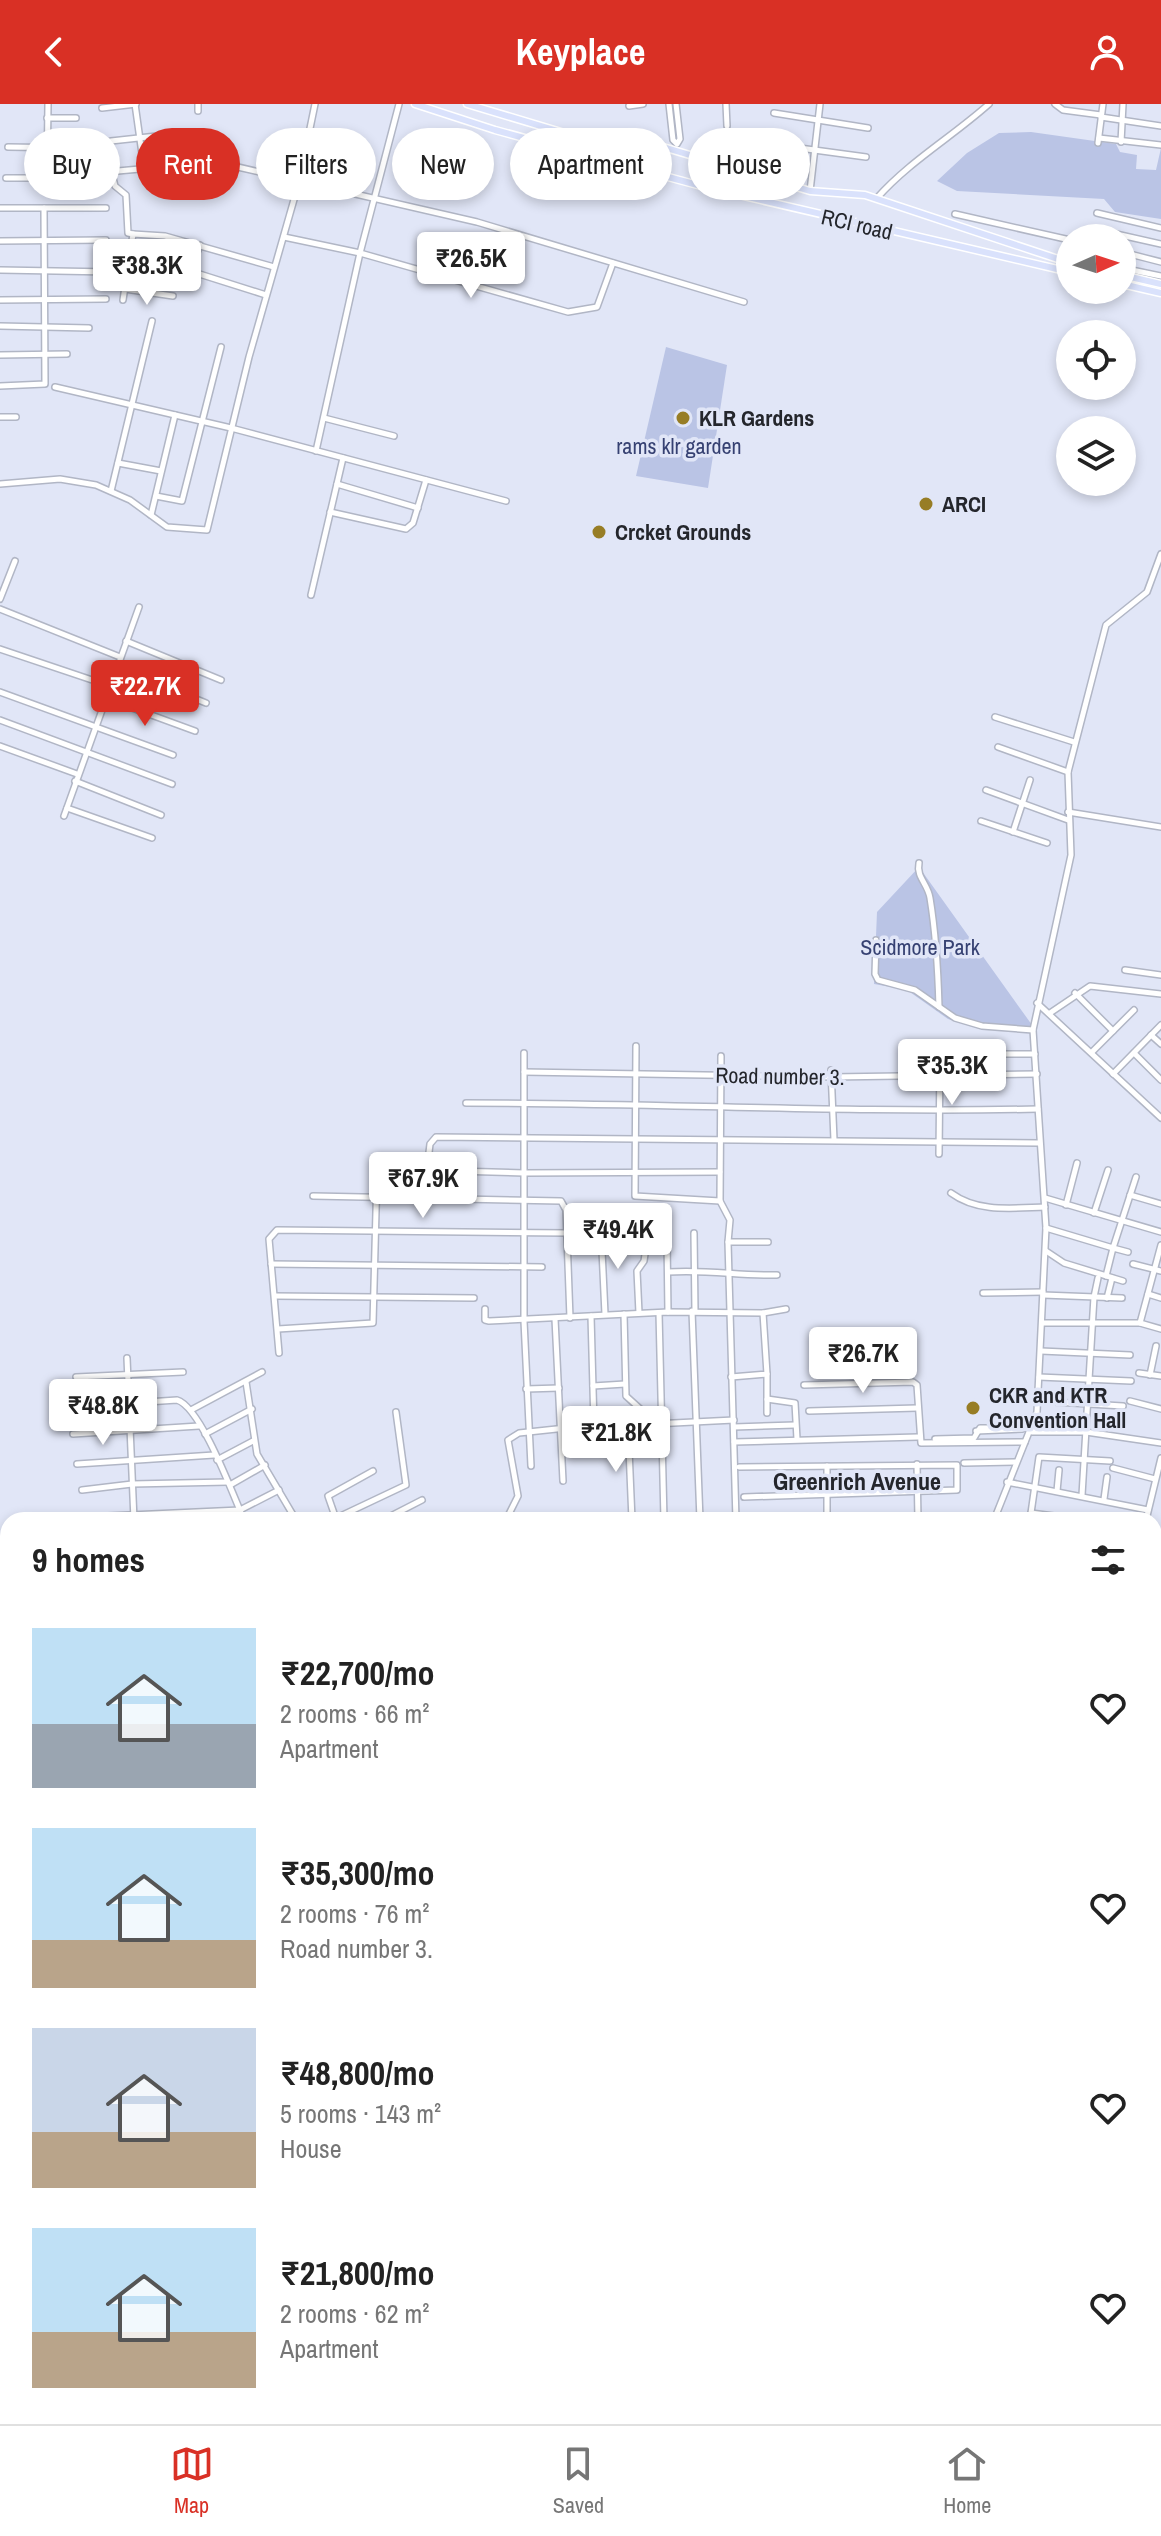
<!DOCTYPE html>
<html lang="en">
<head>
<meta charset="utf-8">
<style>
	body { margin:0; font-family:"Archivo Narrow",sans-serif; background:#f6f6f6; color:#222; height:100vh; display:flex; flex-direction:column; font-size:30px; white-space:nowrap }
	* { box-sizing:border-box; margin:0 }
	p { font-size:26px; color:#767676 }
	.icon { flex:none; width:44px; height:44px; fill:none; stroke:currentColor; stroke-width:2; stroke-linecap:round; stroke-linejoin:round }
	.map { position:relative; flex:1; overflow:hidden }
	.drawer { position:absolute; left:0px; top:1408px; width:1162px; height:912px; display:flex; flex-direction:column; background:#fff; border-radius:24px 24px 0 0; box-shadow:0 4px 12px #0003 }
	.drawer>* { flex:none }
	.guide { position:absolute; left:24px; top:24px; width:1114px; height:72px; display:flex; gap:16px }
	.needle { width:52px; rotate:87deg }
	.controls { position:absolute; left:1056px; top:120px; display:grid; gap:16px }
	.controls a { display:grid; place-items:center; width:80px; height:80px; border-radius:50%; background:#fff; box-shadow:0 4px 12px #0003; font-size:40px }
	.price { position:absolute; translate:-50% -68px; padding:0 18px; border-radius:8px; background:#fff; color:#222; font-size:26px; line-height:52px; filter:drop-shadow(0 2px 4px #0008) }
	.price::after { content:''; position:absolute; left:50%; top:48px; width:24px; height:18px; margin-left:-12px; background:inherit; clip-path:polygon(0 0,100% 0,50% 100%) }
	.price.on { background:#d93025; color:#fff }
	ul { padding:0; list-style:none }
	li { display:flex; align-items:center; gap:24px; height:200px; padding:0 32px }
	li span { display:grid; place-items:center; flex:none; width:224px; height:160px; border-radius:0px; color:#555 }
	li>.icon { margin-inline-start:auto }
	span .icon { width:96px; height:96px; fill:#fffc; stroke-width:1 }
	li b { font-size:34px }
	h2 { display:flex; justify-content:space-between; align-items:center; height:96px; padding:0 32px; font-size:34px }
	.tag { padding:0 28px; border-radius:36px; background:#fff; box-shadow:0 4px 12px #0003; font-size:28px; line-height:72px }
	.tag.on { background:#d93025; color:#fff }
	header { display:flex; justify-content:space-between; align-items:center; height:104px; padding:0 32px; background:#d93025; color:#fff; font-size:36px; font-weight:700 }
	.tab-bar { display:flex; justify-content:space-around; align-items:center; height:112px; border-top:2px solid #e0e0e0; background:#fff; font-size:22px; color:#767676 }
	.tab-bar a { display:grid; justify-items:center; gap:4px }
	.tab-bar .on { color:#d93025 }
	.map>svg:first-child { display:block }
	.green { fill:#bac4e5 }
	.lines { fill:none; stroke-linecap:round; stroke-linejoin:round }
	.minor-casing { stroke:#b1b6c5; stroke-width:8 }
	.major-casing { stroke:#fff; stroke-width:9 }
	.minor { stroke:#fff; stroke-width:5 }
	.major { stroke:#dae2fc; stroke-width:6 }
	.poi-dot { fill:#977d25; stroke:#e1e6f7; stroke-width:3 }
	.labels { text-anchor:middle; stroke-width:7; stroke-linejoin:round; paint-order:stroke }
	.street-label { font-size:22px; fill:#24262c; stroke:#e1e6f7 }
	.poi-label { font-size:22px; font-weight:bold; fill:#24262c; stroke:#e1e6f7; text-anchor:start }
	.park-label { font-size:22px; fill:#364172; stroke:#e1e6f7 }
	.neighbourhood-label { font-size:24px; font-weight:bold; fill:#24262c; stroke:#e1e6f7 }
</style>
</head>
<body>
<header><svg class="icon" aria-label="back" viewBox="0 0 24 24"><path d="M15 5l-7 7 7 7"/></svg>Keyplace<svg class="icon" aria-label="person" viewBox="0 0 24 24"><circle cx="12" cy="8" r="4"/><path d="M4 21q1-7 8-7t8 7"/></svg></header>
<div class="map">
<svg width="1161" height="2320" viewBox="0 0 1161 2320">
	<rect width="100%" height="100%" fill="#e1e6f7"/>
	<g class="green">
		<polygon points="1031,28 1116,40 1120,48 1137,51 1136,65 1156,66 1161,44 1161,115 1115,108 1104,95 957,87 937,77 967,49 999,29"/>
		<polygon points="666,243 727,261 708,384 636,372"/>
		<polygon points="919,763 1032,921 1019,928 996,922 980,925 948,915 907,886 874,880 877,808"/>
	</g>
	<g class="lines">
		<g class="minor-casing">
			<g id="minor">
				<polyline points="135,0 144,64"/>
				<polyline points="198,0 198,7"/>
				<polyline points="669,0 673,36 677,40 680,35 676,0"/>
				<polyline points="726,0 727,22"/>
				<polyline points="1055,0 1063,6 1101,11"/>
				<polyline points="629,2 643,0"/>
				<polyline points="102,4 136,0"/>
				<polyline points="774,9 868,24"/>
				<polyline points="1101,13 1161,22"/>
				<polyline points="47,14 76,14"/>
				<polyline points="1099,34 1161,41"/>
				<polyline points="111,37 175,30"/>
				<polyline points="1121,38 1123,0"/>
				<polyline points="104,39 107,68 113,74 115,82 126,91 128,129 133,130"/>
				<polyline points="1098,39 1103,0"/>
				<polyline points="770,40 866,53"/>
				<polyline points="8,43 74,44"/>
				<polyline points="107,68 216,58 477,118 744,198"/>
				<polyline points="6,74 113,74"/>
				<polyline points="47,74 48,0"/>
				<polyline points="810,87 820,0"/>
				<path d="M 877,94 C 910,57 952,33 989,0"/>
				<polyline points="0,104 106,104"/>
				<polyline points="1097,109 1161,124"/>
				<polyline points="955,110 1070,136"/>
				<polyline points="284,133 360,149 568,208 597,203 613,159"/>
				<polyline points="1089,134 1094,125 1161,140"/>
				<polyline points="0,137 106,136"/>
				<polyline points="200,141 190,167 266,191"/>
				<polyline points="1122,148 1161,158"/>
				<polyline points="129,156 190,167"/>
				<polyline points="1122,164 1161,172"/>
				<polyline points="0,166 111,168"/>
				<polyline points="125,185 173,192"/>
				<polyline points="0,196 106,195"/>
				<polyline points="123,196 133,130 165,132 274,163"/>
				<polyline points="0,222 89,224"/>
				<polyline points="0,251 67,250"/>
				<polyline points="0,282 45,280 44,104"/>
				<polyline points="55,283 231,324 506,397"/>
				<polyline points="0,313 16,313"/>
				<polyline points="324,314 394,332"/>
				<polyline points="316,347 360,149 399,0"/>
				<polyline points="118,359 161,367"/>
				<polyline points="0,380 60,375 96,381 130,396 167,423 207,426 249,253 299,78 315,0"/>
				<polyline points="337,380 418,404"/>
				<polyline points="111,387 152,217"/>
				<polyline points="156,392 182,397 221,243"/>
				<polyline points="330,408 406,425 413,419 426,376"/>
				<polyline points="151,411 175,311"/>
				<polyline points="311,491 343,354"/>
				<polyline points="0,495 15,457"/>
				<polyline points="0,505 120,553"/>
				<polyline points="126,537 221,576"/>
				<polyline points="0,545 110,582"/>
				<polyline points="117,563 206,599"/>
				<polyline points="0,588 173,651"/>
				<polyline points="105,594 195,627"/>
				<polyline points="995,613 1074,638"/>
				<polyline points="0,616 172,680"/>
				<polyline points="0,642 77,670"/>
				<polyline points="998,643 1068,668"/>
				<polyline points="75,677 161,711"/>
				<polyline points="986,686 1068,716"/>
				<polyline points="67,704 152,734"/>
				<polyline points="1068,708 1161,723"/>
				<polyline points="64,712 139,503"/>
				<polyline points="981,717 1047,739"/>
				<polyline points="1013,728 1030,676"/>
				<path d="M 919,759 C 916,773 928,780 930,794 C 936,831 938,866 939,903"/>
				<polyline points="876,836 875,870 878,876 915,886 955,914 982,922 1033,926"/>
				<polyline points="1125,866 1161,871"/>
				<polyline points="1075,889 1113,927"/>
				<polyline points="1037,899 1161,1014"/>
				<polyline points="1050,909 1090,882 1161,890"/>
				<polyline points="1151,931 1161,940"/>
				<polyline points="636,942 635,1092 720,1097"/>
				<polyline points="1092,948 1134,906"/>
				<polyline points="524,949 524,1217 531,1362"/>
				<polyline points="1134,949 1161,976"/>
				<polyline points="980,950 1035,950"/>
				<polyline points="721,952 720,1097 730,1116 728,1138 736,1416"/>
				<polyline points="831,966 834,1036"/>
				<polyline points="524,968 832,973 1037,970"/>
				<polyline points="1113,970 1161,921"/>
				<path d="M 466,999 C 657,999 847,1009 1038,1005"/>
				<polyline points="939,1050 940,955"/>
				<polyline points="427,1065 430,1040 436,1033 1039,1039"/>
				<path d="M 951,1089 C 978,1109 1013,1104 1045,1103"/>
				<polyline points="1130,1091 1161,1100"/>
				<polyline points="313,1092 561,1097 566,1106 570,1214"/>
				<polyline points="1045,1094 1161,1128"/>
				<polyline points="1066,1101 1077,1059"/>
				<polyline points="1094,1109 1108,1066"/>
				<polyline points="1046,1124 1113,1144 1136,1073"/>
				<polyline points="601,1125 605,1210"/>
				<polyline points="694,1129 695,1207"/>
				<polyline points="667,1136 668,1208"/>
				<polyline points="728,1138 768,1138"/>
				<polyline points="1046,1147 1064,1159 1123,1177"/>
				<polyline points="271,1160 542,1163"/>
				<polyline points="1133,1160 1161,1167"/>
				<path d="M 668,1168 C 706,1165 740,1172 777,1171"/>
				<polyline points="1106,1172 1113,1144 1128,1148"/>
				<polyline points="983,1189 1043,1188"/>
				<polyline points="1148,1190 1161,1194"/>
				<polyline points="1043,1191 1122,1194"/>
				<polyline points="275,1192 474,1194"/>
				<polyline points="1107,1194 1112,1174"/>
				<polyline points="485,1205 485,1216 489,1217 668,1208 763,1209 786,1205"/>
				<polyline points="692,1207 700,1416"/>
				<polyline points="639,1209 637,1167 644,1157 647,1137"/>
				<polyline points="659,1209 664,1416"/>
				<polyline points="624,1210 626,1292 658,1321"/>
				<polyline points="555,1215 563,1377"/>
				<polyline points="1042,1219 1140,1219 1161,1225"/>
				<polyline points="1140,1219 1161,1141"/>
				<polyline points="278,1225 373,1219 377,1070 381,1065 524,1069 720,1068"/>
				<polyline points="1041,1247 1130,1251"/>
				<polyline points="279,1249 269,1135 277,1126 568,1129"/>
				<polyline points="127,1254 134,1416"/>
				<polyline points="1139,1269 1161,1272"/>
				<polyline points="1150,1271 1156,1242"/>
				<polyline points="76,1273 183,1268"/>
				<polyline points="731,1273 767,1270 763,1209"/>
				<polyline points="1039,1273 1131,1277"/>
				<polyline points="246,1278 257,1350 296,1416"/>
				<polyline points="804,1281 913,1278 917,1281 921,1339 1025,1338"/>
				<polyline points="593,1282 625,1280"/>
				<polyline points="526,1285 559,1284"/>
				<polyline points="767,1295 795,1299 797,1335"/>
				<polyline points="1038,1297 1123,1302"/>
				<polyline points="1130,1297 1161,1305"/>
				<path d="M 72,1303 L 177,1296 C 201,1303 233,1391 244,1416"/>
				<polyline points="191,1306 262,1268"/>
				<polyline points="809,1307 917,1304"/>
				<polyline points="767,1309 767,1270"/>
				<polyline points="628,1322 632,1416"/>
				<polyline points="593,1323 734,1316"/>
				<polyline points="734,1323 795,1321"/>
				<polyline points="976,1327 1022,1325"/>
				<polyline points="1032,1328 1086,1328 1161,1339"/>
				<polyline points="73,1330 199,1322"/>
				<polyline points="205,1330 252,1305"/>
				<polyline points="935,1335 974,1334 980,1324 1033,1324"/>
				<polyline points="734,1338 918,1333"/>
				<polyline points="217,1356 253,1337"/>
				<polyline points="964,1359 1015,1358"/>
				<polyline points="77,1360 214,1351"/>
				<polyline points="917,1360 918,1416"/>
				<polyline points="739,1363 957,1361 957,1386 744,1393"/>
				<polyline points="1113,1364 1155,1375"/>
				<polyline points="1007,1378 1148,1406"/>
				<polyline points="230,1381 265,1361"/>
				<polyline points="82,1386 132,1380 228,1378"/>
				<polyline points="1057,1387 1059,1366"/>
				<polyline points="1082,1391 1094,1193 1098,1174"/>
				<polyline points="1104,1395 1107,1373"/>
				<polyline points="1031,1409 1084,1416"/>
				<polyline points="86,1413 240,1406 279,1386"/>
				<polyline points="336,1415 328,1392 373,1367"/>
				<polyline points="281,1416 292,1410"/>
				<polyline points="332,1416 406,1381 396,1308"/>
				<polyline points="383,1416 422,1396"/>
				<polyline points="506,1416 518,1392 508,1336 519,1329 594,1321 591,1212"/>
				<polyline points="827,1416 827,1362"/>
				<polyline points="994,1416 1037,1308 1046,1124 1033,926 1071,751 1068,668 1106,521 1147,488 1161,450"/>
				<polyline points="1030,1416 1039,1353 1110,1357"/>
				<polyline points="1146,1416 1161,1354"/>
				<polyline points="1154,1430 1161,1431"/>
				<polyline points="1154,1583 1161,1583"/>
				<polyline points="1154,1604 1161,1604"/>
				<polyline points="1154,1626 1161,1626"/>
				<polyline points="0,1641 8,1644"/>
				<polyline points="1154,1646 1161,1646"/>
				<polyline points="1154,1683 1161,1683"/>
				<polyline points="0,1702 8,1668"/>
				<polyline points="1154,1722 1161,1722"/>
				<polyline points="0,1728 8,1729"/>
				<polyline points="0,1756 8,1758"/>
				<polyline points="0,1783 8,1784"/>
				<polyline points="1154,1783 1161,1783"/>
				<polyline points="0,1793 8,1793"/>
				<polyline points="1154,1796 1161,1796"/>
				<polyline points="1154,1813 1161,1813"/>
				<polyline points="0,1830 8,1853"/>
				<polyline points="1154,1856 1161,1855"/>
				<polyline points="0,1859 8,1856"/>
				<polyline points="1156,1904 1161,1875"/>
				<polyline points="5,1918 8,1919"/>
				<polyline points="1154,1934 1161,1935"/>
				<polyline points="1154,1961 1161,1962"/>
				<polyline points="1154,2050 1161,2032"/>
				<polyline points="1154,2129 1161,2129"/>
				<polyline points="1154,2159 1161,2158"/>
				<polyline points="1154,2184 1161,2184"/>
				<polyline points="1154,2212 1161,2212"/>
				<polyline points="0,2215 8,2204"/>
				<polyline points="1154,2241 1161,2241"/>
				<polyline points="1154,2277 1161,2277"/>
				<polyline points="1154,2311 1161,2311"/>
				<polyline points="328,2312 331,2320"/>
				<polyline points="481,2312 483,2320"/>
				<polyline points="511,2312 561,2320"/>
				<polyline points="1089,2314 1136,2312"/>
				<polyline points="735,2319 800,2320"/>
				<polyline points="833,2320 833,2312"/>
				<polyline points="845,2320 861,2312"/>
			</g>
		</g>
		<g class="major-casing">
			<g id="major">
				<polyline points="415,0 495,26 705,83 1070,168"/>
				<polyline points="467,0 571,31 653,40 810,87 865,91 1070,159"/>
				<polyline points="736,90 747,67"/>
				<polyline points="1122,171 1161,180"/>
				<polyline points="1122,180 1161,189"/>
				<polyline points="1154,1742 1161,1741"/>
				<polyline points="436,2320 446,2312"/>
				<polyline points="445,2320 455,2312"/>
			</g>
		</g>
		<use href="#minor" class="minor"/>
		<use href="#major" class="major"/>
	</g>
	<g class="poi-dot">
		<circle cx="683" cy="314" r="8"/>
		<circle cx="926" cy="400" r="8"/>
		<circle cx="599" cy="428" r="8"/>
		<circle cx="973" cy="1304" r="8"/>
	</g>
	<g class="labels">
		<g class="street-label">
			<text transform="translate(857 120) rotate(13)" y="8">RCI road</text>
			<text transform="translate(780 972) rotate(1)" y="8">Road number 3.</text>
		</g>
		<g class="poi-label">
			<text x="699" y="322">KLR Gardens</text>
			<text x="942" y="408">ARCI</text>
			<text x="615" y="436">Crcket Grounds</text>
			<text x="989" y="1299">CKR and KTR<tspan x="989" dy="25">Convention Hall</tspan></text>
		</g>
		<g class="park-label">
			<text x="679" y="350">rams klr garden</text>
			<text x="920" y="851">Scidmore Park</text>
		</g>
		<g class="neighbourhood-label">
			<text x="857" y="1386">Greenrich Avenue</text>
		</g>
	</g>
</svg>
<div class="controls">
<a><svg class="needle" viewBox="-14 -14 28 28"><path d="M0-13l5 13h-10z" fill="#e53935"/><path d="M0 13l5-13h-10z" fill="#767676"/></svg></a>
<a><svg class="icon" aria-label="locate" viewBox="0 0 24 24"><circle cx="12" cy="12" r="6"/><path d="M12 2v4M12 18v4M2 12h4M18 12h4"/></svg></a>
<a><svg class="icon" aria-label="layers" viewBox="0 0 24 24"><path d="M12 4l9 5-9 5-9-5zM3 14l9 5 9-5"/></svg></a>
</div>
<b class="price" style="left:471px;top:196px">₹26.5K</b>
<b class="price" style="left:147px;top:203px">₹38.3K</b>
<b class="price on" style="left:145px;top:624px">₹22.7K</b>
<b class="price" style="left:952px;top:1003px">₹35.3K</b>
<b class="price" style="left:423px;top:1116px">₹67.9K</b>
<b class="price" style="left:618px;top:1167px">₹49.4K</b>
<b class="price" style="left:863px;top:1291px">₹26.7K</b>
<b class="price" style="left:103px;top:1343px">₹48.8K</b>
<b class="price" style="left:616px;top:1370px">₹21.8K</b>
<div class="guide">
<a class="tag">Buy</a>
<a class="tag on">Rent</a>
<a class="tag">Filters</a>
<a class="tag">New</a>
<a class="tag">Apartment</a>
<a class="tag">House</a>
</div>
<section class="drawer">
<h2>9 homes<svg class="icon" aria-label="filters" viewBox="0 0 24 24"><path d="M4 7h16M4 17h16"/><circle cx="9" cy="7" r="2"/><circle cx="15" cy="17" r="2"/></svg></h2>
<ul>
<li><span style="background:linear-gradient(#bfe0f5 60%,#9aa5b1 0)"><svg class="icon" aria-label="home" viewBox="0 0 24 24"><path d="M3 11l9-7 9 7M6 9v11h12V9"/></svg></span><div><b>₹22,700/mo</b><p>2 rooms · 66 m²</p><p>Apartment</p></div><svg class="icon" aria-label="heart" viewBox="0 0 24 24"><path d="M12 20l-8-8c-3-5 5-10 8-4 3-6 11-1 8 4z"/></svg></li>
<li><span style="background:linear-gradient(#bfe0f5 70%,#b9a48a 0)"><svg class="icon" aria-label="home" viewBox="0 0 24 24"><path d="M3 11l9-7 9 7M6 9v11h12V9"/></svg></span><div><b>₹35,300/mo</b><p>2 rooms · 76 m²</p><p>Road number 3.</p></div><svg class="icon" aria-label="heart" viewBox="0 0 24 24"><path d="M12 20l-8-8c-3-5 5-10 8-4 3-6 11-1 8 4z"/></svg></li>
<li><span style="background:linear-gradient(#c9d6e8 65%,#b9a48a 0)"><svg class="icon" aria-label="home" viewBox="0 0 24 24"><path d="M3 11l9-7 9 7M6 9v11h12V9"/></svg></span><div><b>₹48,800/mo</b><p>5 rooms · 143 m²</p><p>House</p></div><svg class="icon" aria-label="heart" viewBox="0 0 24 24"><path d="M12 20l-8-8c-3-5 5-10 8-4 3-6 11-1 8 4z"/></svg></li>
<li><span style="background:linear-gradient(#bfe0f5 65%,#b9a48a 0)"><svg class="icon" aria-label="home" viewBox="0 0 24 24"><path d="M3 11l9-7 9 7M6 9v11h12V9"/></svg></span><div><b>₹21,800/mo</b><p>2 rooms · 62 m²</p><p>Apartment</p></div><svg class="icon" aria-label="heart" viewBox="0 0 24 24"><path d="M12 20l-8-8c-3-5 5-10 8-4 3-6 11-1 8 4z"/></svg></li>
</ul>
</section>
</div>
<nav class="tab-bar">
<a class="on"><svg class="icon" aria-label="map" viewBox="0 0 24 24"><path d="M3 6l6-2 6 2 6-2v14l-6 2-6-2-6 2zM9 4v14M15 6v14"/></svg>Map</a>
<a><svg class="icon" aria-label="saved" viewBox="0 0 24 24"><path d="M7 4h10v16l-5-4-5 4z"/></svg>Saved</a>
<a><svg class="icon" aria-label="home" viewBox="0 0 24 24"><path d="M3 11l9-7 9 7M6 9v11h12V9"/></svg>Home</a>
</nav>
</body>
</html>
